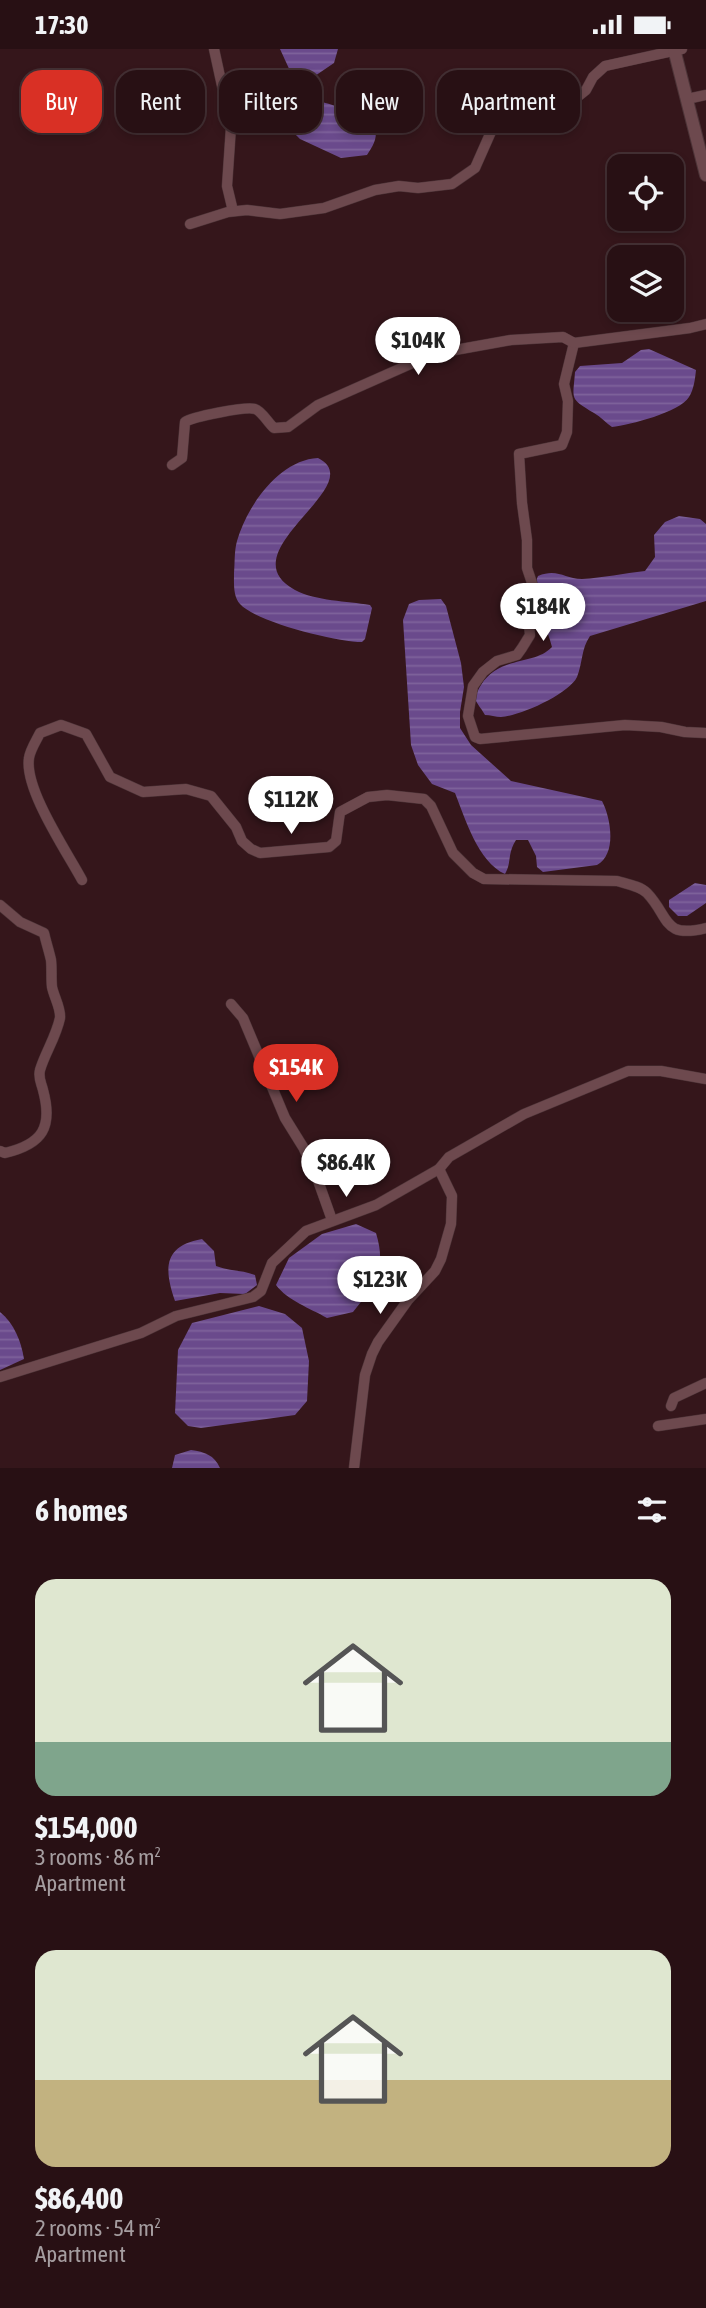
<!DOCTYPE html>
<html lang="en">
<head>
<meta charset="utf-8">
<style>
	body { margin:0; font-family:"Asap Condensed",sans-serif; background:#341e22; color:#f1f3f6; height:100vh; display:flex; flex-direction:column; font-size:26px; white-space:nowrap }
	* { box-sizing:border-box; margin:0 }
	p { font-size:23px; color:#a59da0 }
	.icon { flex:none; width:38px; height:38px; fill:none; stroke:currentColor; stroke-width:2; stroke-linecap:round; stroke-linejoin:round }
	.map { position:relative; height:1419px; overflow:hidden }
	.drawer { display:flex; flex-direction:column; background:#281014; flex:1 }
	.drawer>* { flex:none }
	.banner { position:absolute; left:21px; top:21px; width:665px; height:63px; display:flex; gap:14px }
	.tools { position:absolute; left:607px; top:105px; display:grid; gap:14px }
	.tools a { display:grid; place-items:center; width:77px; height:77px; border-radius:14px; background:#281014; box-shadow:0 4px 10px #0003,0 0 0 2px #443034; font-size:35px }
	.price { position:absolute; translate:-50% -60px; padding:0 16px; border-radius:24px; background:#fff; color:#222; font-size:23px; line-height:46px; filter:drop-shadow(0 2px 4px #0008) }
	.price::after { content:''; position:absolute; left:50%; top:42px; width:21px; height:16px; margin-left:-10px; background:inherit; clip-path:polygon(0 0,100% 0,50% 100%) }
	.price.current { background:#d93025; color:#fff }
	ul { padding:0; list-style:none }
	li { display:grid; align-content:center; gap:14px; height:371px; padding:0 35px }
	li span { display:grid; place-items:center; height:217px; border-radius:21px; color:#555 }
	li>.icon { margin-inline-start:auto }
	span .icon { width:126px; height:126px; fill:#fffc; stroke-width:1 }
	li b { font-size:30px }
	h2 { display:flex; justify-content:space-between; align-items:center; height:84px; padding:0 35px; font-size:30px }
	.tag { padding:0 24px; border-radius:21px; background:#281014; box-shadow:0 4px 10px #0003,0 0 0 2px #443034; font-size:24px; line-height:63px }
	.tag.current { background:#d93025; color:#fff }
	.status { display:flex; justify-content:space-between; align-items:center; height:49px; padding:0 35px; background:#281014; direction:ltr }
	.status svg { height:19px; fill:currentColor }
	.map>svg:first-child { display:block }
	.water { fill:url(#water-rules) }
	.lines { fill:none; stroke-linecap:round; stroke-linejoin:round }
	.minor-casing { stroke:#4d3438; stroke-width:11 }
	.tertiary-casing { stroke:#4d3438; stroke-width:14 }
	.minor { stroke:#6d494e; stroke-width:10 }
	.tertiary { stroke:#6d494e; stroke-width:12 }
</style>
</head>
<body>
<div class="status"><b>17:30</b><svg viewBox="0 0 49 12"><path d="M0 12V9h3v3zM5 12V6h3v6zM10 12V3h3v9zM15 12V0h3v12zM26 1h20v11H26zM47 4h2v5h-2z"/></svg></div>
<div class="map">
<svg width="706" height="1419" viewBox="0 0 706 1419">
	<defs>
		<pattern id="water-rules" width="6" height="5" patternUnits="userSpaceOnUse" patternTransform="scale(1.75)"><rect width="6" height="5" fill="#6a4a8c"/><path d="M0 2.5h6" fill="none" stroke="#7f639b"/></pattern>
	</defs>
	<rect width="100%" height="100%" fill="#35161b"/>
	<g class="water">
		<polygon points="280,0 338,0 334,14 309,31 291,24"/>
		<path d="M 299,48 C 314,50 371,64 375,80 C 378,90 372,98 367,106 L 341,109 L 300,90 L 291,81 L 286,68 L 285,54 L 289,50 Z"/>
		<path d="M 649,300 L 696,321 C 695,330 694,340 689,348 C 680,363 630,376 612,378 C 606,374 601,368 594,364 C 569,349 573,351 575,323 L 580,317 L 622,314 L 641,301 Z"/>
		<path d="M 318,409 C 372,436 225,503 295,541 C 316,552 347,552 370,556 L 372,559 L 365,590 L 362,593 C 337,593 256,573 240,555 C 233,547 234,535 234,524 C 235,514 234,503 237,492 C 247,457 279,411 318,409 Z"/>
		<path d="M 679,467 L 700,470 L 706,475 L 706,552 L 590,587 C 581,600 583,613 577,628 C 569,645 520,667 501,668 C 496,668 490,666 485,666 C 483,662 478,656 476,652 C 475,646 478,641 481,636 C 500,606 534,617 552,598 C 547,576 528,548 538,527 C 558,519 564,530 582,530 C 603,529 624,524 645,522 L 655,508 L 654,486 L 665,473 Z"/>
		<path d="M 441,550 L 446,557 L 461,614 L 464,638 L 460,663 L 460,679 L 471,696 L 511,732 L 602,752 C 611,769 617,805 597,816 L 543,823 L 537,818 L 536,807 L 528,791 L 516,791 C 507,805 512,813 505,825 C 478,813 465,769 455,744 L 432,735 L 418,716 L 411,696 L 403,571 L 409,555 L 419,551 Z"/>
		<polygon points="695,834 706,836 706,854 687,867 678,867 669,858 669,851"/>
		<path d="M 356,1175 L 376,1184 C 387,1220 375,1236 353,1263 L 327,1269 C 310,1259 288,1252 276,1236 L 289,1209 L 322,1185 Z"/>
		<path d="M 202,1190 L 214,1202 L 216,1217 C 229,1222 242,1221 255,1226 L 257,1236 L 245,1245 L 220,1244 L 175,1252 C 164,1220 163,1197 202,1190 Z"/>
		<polygon points="259,1257 285,1265 302,1279 309,1312 307,1352 295,1366 201,1379 188,1377 175,1364 178,1301 192,1274"/>
		<path d="M 0,1263 C 14,1274 21,1292 24,1310 L 0,1321 Z"/>
		<path d="M 191,1401 C 205,1403 214,1406 220,1419 L 172,1419 L 175,1406 Z"/>
	</g>
	<g class="lines">
		<g class="minor-casing">
			<g id="minor">
				<polyline points="214,0 231,78 227,137 233,162"/>
				<polyline points="687,50 706,46"/>
				<polyline points="190,175 228,163 247,161 280,165 324,159 375,141 399,137 418,139 452,135 475,119 498,67 510,60 571,53 586,41 593,28 605,17 682,0"/>
				<polyline points="574,294 564,335 568,352 567,383 562,396 519,405 522,454 527,491 527,519 532,534 532,541 526,548 530,586 522,599 517,606 497,612 483,623 473,637 468,667 475,688 480,690 625,676 661,678 685,683 706,684"/>
				<path d="M 172,416 L 182,409 L 185,373 C 192,368 246,357 255,360 C 262,362 268,374 274,379 L 288,378 L 318,356 L 433,305 L 511,291 L 563,288 L 574,294 L 690,279 L 706,275"/>
				<path d="M 82,831 C 67,803 24,740 29,709 C 30,701 36,692 40,684 L 61,676 L 86,685 L 110,728 L 143,743 L 186,740 L 211,747 L 236,778 L 242,792 L 251,800 L 260,804 L 329,798 L 336,792 L 340,763 L 368,748 L 387,746 L 424,750 L 431,757 L 453,804 L 473,824 L 484,830 L 617,832 C 627,835 640,837 647,844 C 670,868 662,890 706,879"/>
				<path d="M 0,856 L 20,873 L 44,884 C 46,893 49,902 51,911 C 52,920 51,929 52,938 C 54,948 61,959 60,969 C 56,988 45,1004 40,1021 C 38,1029 41,1033 43,1041 C 53,1078 43,1095 5,1104 L 0,1102"/>
				<polyline points="231,955 243,969 285,1069 303,1098 316,1126 332,1171"/>
				<polyline points="0,1328 141,1284 176,1267 253,1248 261,1242 272,1214 306,1182 376,1156 439,1120 449,1108 524,1065 628,1022 661,1022 706,1030"/>
				<polyline points="671,1357 674,1349 706,1334"/>
				<polyline points="658,1377 706,1370"/>
				<polyline points="354,1419 365,1326 372,1305 378,1293 408,1251 435,1222 441,1210 451,1175 452,1147 439,1120"/>
			</g>
		</g>
		<g class="tertiary-casing">
			<polyline id="tertiary" points="674,0 706,126"/>
		</g>
		<use href="#minor" class="minor"/>
		<use href="#tertiary" class="tertiary"/>
	</g>
</svg>
<div class="tools">
<a><svg class="icon" aria-label="locate" viewBox="0 0 24 24"><circle cx="12" cy="12" r="6"/><path d="M12 2v4M12 18v4M2 12h4M18 12h4"/></svg></a>
<a><svg class="icon" aria-label="layers" viewBox="0 0 24 24"><path d="M12 4l9 5-9 5-9-5zM3 14l9 5 9-5"/></svg></a>
</div>
<b class="price" style="left:418px;top:328px">$104K</b>
<b class="price" style="left:543px;top:594px">$184K</b>
<b class="price" style="left:291px;top:787px">$112K</b>
<b class="price current" style="left:296px;top:1055px">$154K</b>
<b class="price" style="left:346px;top:1150px">$86.4K</b>
<b class="price" style="left:380px;top:1267px">$123K</b>
<div class="banner">
<a class="tag current">Buy</a>
<a class="tag">Rent</a>
<a class="tag">Filters</a>
<a class="tag">New</a>
<a class="tag">Apartment</a>
</div>
</div>
<section class="drawer">
<h2>6 homes<svg class="icon" aria-label="filters" viewBox="0 0 24 24"><path d="M4 7h16M4 17h16"/><circle cx="9" cy="7" r="2"/><circle cx="15" cy="17" r="2"/></svg></h2>
<ul>
<li><span style="background:linear-gradient(#dfe7d0 75%,#7fa58c 0)"><svg class="icon" aria-label="home" viewBox="0 0 24 24"><path d="M3 11l9-7 9 7M6 9v11h12V9"/></svg></span><div><b>$154,000</b><p>3 rooms · 86 m²</p><p>Apartment</p></div></li>
<li><span style="background:linear-gradient(#dfe7d0 60%,#c2b280 0)"><svg class="icon" aria-label="home" viewBox="0 0 24 24"><path d="M3 11l9-7 9 7M6 9v11h12V9"/></svg></span><div><b>$86,400</b><p>2 rooms · 54 m²</p><p>Apartment</p></div></li>
</ul>
</section>
</body>
</html>
